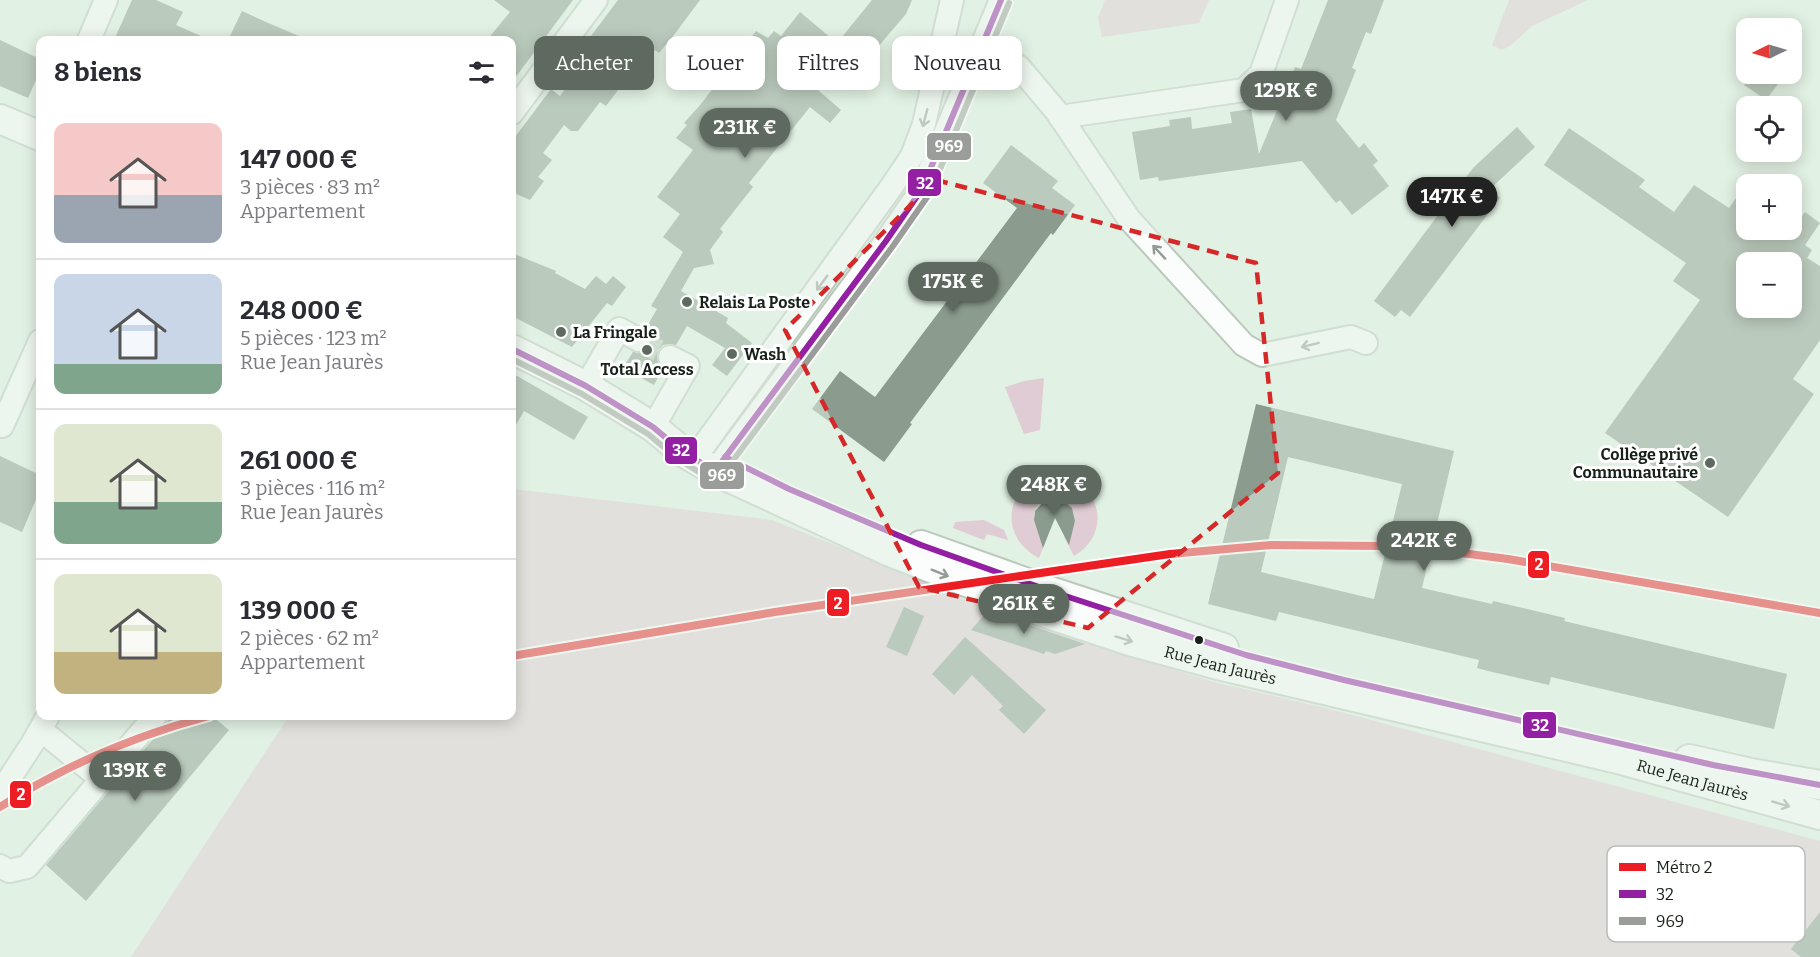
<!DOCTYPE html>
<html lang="fr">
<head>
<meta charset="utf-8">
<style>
	body { margin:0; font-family:Bitter,serif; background:#f7f7f7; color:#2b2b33; height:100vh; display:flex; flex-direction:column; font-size:22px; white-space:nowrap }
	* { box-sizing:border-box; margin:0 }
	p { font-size:20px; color:#7c7c81 }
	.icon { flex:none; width:33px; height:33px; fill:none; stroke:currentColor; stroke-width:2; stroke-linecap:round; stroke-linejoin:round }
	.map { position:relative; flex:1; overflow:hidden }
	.drawer { position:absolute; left:36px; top:36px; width:480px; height:684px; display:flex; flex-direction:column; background:#fff; border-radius:12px; box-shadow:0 3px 15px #0003 }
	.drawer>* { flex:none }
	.hud { position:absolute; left:534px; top:36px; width:570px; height:54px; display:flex; gap:12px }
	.needle { width:39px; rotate:265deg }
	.tools { position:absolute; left:1736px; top:18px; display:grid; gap:12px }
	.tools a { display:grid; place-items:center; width:66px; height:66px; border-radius:12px; background:#fff; box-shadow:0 3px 15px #0003; font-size:30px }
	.price { position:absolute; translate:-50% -51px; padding:0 14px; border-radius:21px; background:#5e6a5f; color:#fff; font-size:20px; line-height:39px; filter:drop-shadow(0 2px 3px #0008) }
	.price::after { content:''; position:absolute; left:50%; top:36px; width:18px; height:14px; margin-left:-9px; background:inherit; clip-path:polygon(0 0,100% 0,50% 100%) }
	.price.on { background:#222; color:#fff }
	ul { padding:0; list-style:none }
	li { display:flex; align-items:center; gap:18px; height:150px; padding:0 18px }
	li+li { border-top:2px solid #e1e1e2 }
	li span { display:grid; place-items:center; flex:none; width:168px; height:120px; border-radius:12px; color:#555 }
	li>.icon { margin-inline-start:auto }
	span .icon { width:72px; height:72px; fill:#fffc; stroke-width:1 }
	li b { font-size:26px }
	h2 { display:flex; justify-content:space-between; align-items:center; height:72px; padding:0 18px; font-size:26px }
	.chip { padding:0 21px; border-radius:12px; background:#fff; box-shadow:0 3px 15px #0003; font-size:21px; line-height:54px }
	.chip.on { background:#5e6a5f; color:#fff }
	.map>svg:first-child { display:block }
	.green { fill:#e0ccd4 }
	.building { fill:#8b9b8d; fill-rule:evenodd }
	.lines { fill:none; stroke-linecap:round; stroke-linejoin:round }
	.minor-tunnel { stroke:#b9c7ba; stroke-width:22; stroke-dasharray:22 11; stroke-linecap:butt }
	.minor-casing { stroke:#bcc8bc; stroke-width:26 }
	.major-casing { stroke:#bcc8bc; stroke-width:32 }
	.minor { stroke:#fafdfb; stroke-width:22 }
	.major { stroke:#fafdfb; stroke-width:28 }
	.bus-1-casing { stroke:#fff; stroke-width:10 }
	.bus-2-casing { stroke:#fff; stroke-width:10 }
	.bus-1 { stroke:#9320a3; stroke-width:6 }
	.bus-2 { stroke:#9a9d9a; stroke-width:6 }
	.metro-1-casing { stroke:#fff; stroke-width:12 }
	.metro-1 { stroke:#ed1d24; stroke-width:8 }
	.oneway { stroke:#949a95 }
	.marked { fill:none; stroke:#d62828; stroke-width:4.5; stroke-dasharray:12 8; stroke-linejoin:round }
	.poi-dot { fill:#5e6a5f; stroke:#fff; stroke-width:2 }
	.bus-dot { fill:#172118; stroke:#fff; stroke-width:2 }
	.labels { text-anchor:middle; stroke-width:6; stroke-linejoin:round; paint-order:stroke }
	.poi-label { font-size:16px; font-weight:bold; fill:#172118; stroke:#fff; text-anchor:start }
	.street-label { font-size:16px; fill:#172118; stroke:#fff }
	.key { fill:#fff; stroke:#b9bcba; stroke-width:1.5 }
	.key-label { font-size:16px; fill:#172118 }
	.line-badge { stroke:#fff; stroke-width:2 }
	.badge-label { font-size:16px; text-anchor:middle; font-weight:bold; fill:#fff }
</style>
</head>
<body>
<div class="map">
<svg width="1820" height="957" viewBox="0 0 1820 957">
	<rect width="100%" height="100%" fill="#e1f1e3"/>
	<g class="green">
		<polygon points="1105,0 1209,0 1199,23 1102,37 1098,18"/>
		<polygon points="1509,0 1588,0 1532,26 1511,45 1502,50 1492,45"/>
		<polygon points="1044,378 1040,430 1024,434 1005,387 1024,381"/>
		<path d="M 1055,474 C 1100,479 1114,533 1074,556 L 1064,537 L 1074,524 C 1077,507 1062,493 1045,500 C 1027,508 1033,530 1047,538 L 1039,558 C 995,535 1006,480 1055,474 Z"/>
		<polygon points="513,489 772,520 850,551 981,606 1101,648 1218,683 1334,710 1820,841 1820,957 131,957 289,716 512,716"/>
		<polygon points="984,520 1004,530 1008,540 987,534 984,540 953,528 955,522"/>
	</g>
	<g class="building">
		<polygon points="132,0 156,0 183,12 176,25 210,40 114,40"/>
		<polygon points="494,0 573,0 512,82 512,40 487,40 510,12"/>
		<polygon points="618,0 700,0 674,35 659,53 655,50 626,88 622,85 606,106 600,102 578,131 571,131 564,125 543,153 552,160 538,177 544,181 530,200 512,192 512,141 551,89 560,96 582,66 573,60"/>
		<polygon points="872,0 912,0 906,14 877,48 880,50 867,67 847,50 818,90 841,110 830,123 810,107 749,183 753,187 720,229 723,232 710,250 714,264 694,268 681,291 728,318 726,323 752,343 727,376 712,365 725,348 687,326 676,345 669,344 663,345 658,350 657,358 663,368 654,385 623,368 633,352 639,353 645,352 651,346 652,340 651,334 646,328 657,309 651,306 683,252 663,237 680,214 657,197 693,150 676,138 687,125 684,123 701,104 756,31 768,38 774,31 781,36 800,12 837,43"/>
		<polygon points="1328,0 1384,0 1371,34 1366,32 1352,68 1356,70 1336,120 1359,148 1364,143 1378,161 1373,165 1389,186 1352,215 1340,200 1336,203 1302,161 1159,181 1158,177 1140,180 1132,132 1170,126 1169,120 1191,117 1192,129 1232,123 1230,112 1251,109 1259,154 1295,67 1301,69"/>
		<polygon points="242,11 266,22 308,40 228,40"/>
		<polygon points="0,40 40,59 40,71 28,98 0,86"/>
		<polygon points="1752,74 1763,74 1778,84 1766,100 1744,85"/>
		<polygon points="1517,127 1535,147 1489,190 1500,198 1410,317 1401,310 1395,317 1374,301 1473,168"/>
		<path d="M 1569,128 L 1645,180 L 1639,187 L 1674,212 L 1694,185 L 1729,208 L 1746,184 L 1746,230 L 1792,230 L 1805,212 L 1820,223 L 1805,245 L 1812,250 L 1807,258 L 1820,266 L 1820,340 L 1793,379 L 1814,394 L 1728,517 L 1605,433 L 1700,300 L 1673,281 L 1686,263 L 1544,165 ZM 1746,262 L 1791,262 L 1791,308 L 1746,308 Z"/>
		<polygon points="1011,145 1058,181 1052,188 1075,205 1053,235 1051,233 910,423 912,424 884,462 812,409 840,371 875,397 1017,208 983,183"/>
		<polygon points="512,253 556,271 555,273 585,289 596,276 606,284 613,276 626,287 612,306 607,303 572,347 512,316"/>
		<polygon points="512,373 588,417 574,440 524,411 512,432"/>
		<path d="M 1256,404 L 1454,451 L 1422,588 L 1492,604 L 1493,601 L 1565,618 L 1564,621 L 1787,674 L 1774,729 L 1551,677 L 1549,685 L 1488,671 L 1477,668 L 1479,660 L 1279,612 L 1276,621 L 1208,604 ZM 1288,457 L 1402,484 L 1374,599 L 1261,572 Z"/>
		<polygon points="0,456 40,475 40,490 22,532 0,522"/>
		<polygon points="1067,487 1062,499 1072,508 1075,521 1069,545 1055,518 1043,548 1034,520 1035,511 1045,500 1041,492 1052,496"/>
		<polygon points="904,607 924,616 907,656 886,647"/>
		<polygon points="987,612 1035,627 1085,644 1055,654 1046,651 1044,654 971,630"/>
		<polygon points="965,637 1046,710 1024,734 999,710 1003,706 972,675 954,695 932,674"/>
		<polygon points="171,716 212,716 229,730 86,901 46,865 165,725"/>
		<polygon points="1820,912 1820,957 1801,957 1791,949"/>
	</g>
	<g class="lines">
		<polyline class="minor-tunnel" points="639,340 670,357"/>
		<g class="minor-casing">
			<g id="minor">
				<polyline points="89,40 106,0"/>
				<polyline points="984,43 1019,67 1057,112 1129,219 1244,345 1262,355 1351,337 1366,343"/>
				<polyline points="512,113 596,0"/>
				<polyline points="1060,117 1244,90 1261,74 1287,0"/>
				<polyline points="586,386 619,329 639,340"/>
				<polyline points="2,426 40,341"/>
				<polyline points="653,427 688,366 670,357"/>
				<polyline points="694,459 892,186 912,156 924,124 952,0"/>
				<polyline points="715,471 886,241 922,189 1001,0"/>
				<polyline points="41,730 101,779"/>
				<polyline points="0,793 32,744 48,716"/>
				<polyline points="0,866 9,871 27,867 155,716"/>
			</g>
		</g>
		<g class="major-casing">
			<g id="major">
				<polyline points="0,119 40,136"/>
				<path id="s1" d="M 512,349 L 586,386 L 653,427 L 683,452 L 715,471 L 888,551 L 1042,612 L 1133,642 L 1218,665 L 1618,759 L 1820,815"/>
				<polyline points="921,545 1050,591 1224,648"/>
				<polyline points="1689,759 1751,773 1820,785"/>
			</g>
		</g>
		<use href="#minor" class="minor"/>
		<use href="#major" class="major"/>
		<g class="bus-1-casing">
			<g id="bus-1">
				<polyline points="512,349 586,386 653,427 683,452 715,471 886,241 922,189 1001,0"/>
				<polyline points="725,457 789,489 921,545 1050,591 1246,655 1344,680 1713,765 1820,785"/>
			</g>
		</g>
		<g class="bus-2-casing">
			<polyline id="bus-2" points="512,359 582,394 648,434 678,459 710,479 715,480 720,478 893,246 930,193 1009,3"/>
		</g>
		<use href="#bus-1" class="bus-1"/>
		<use href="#bus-2" class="bus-2"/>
		<g class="metro-1-casing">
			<g id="metro-1">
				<polyline points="512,656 775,612 1170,554 1271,545 1384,546 1446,551 1508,559 1820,613"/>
				<path d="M 0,807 C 65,765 134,736 209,716"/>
			</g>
		</g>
		<use href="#metro-1" class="metro-1"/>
	</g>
	<defs><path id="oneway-shaft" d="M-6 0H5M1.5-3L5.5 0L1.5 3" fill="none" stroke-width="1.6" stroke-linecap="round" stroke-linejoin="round" transform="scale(1.5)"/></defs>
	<g class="oneway">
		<use href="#oneway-shaft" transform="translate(925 118) rotate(105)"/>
		<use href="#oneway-shaft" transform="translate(1159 252) rotate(-133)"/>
		<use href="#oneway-shaft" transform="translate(822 283) rotate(126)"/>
		<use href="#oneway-shaft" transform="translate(1310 345) rotate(166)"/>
		<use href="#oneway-shaft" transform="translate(940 573) rotate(22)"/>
		<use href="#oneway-shaft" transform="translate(1124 639) rotate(17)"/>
		<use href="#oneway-shaft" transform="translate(1781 804) rotate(16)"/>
	</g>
	<path d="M0 0H1820V957H0ZM 936,180 L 1256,263 L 1278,473 L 1088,628 L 919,587 L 785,330 Z" fill="#e1f1e3" fill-opacity=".55" fill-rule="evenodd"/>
	<path class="marked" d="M 936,180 L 1256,263 L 1278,473 L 1088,628 L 919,587 L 785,330 Z"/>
	<g class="poi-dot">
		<circle cx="687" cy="302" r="6"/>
		<circle cx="561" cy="332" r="6"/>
		<circle cx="647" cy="350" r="6"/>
		<circle cx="732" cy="354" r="6"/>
		<circle cx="1710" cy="463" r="6"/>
	</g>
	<circle class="bus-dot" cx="1199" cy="640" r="5"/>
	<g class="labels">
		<g class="poi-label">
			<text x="699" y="308">Relais La Poste</text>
			<text x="573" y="338">La Fringale</text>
			<text x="744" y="360">Wash</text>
			<text x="647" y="375" text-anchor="middle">Total Access</text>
			<text x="1698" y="460" text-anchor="end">Collège privé<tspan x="1698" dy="18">Communautaire</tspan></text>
		</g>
		<g class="street-label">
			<text dy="6" stroke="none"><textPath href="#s1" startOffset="780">Rue Jean Jaurès</textPath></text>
			<text dy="6" stroke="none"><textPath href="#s1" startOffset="1266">Rue Jean Jaurès</textPath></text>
		</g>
	</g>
	<rect x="1607" y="846" width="198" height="96" rx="9" class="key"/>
	<rect x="1619" y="863" width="27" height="8" fill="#ed1d24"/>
	<rect x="1619" y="890" width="27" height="8" fill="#9320a3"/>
	<rect x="1619" y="917" width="27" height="8" fill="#9a9d9a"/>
	<g class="key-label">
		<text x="1656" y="873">Métro 2</text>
		<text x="1656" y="900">32</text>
		<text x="1656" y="927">969</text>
	</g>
	<g class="line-badge">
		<rect x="926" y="132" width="46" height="29" rx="6" fill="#9a9d9a"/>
		<rect x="907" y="168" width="35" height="29" rx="6" fill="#9320a3"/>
		<rect x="664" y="436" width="34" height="29" rx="6" fill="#9320a3"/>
		<rect x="699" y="461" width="46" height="29" rx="6" fill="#9a9d9a"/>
		<rect x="1527" y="550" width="23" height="29" rx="6" fill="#ed1d24"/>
		<rect x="826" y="588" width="24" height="29" rx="6" fill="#ed1d24"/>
		<rect x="1522" y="711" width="35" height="28" rx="6" fill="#9320a3"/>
		<rect x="9" y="780" width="23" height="29" rx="6" fill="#ed1d24"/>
	</g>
	<g class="badge-label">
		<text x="949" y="152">969</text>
		<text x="925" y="189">32</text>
		<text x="681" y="456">32</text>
		<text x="722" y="481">969</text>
		<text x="1539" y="570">2</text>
		<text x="838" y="609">2</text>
		<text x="1540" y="731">32</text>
		<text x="21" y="800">2</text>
	</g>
</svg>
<div class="tools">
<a><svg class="needle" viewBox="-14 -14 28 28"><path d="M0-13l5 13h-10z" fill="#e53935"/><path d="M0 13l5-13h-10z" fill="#7c7c81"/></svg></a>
<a><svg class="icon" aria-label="locate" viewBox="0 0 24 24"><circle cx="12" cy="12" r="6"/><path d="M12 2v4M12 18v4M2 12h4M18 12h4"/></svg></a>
<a>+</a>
<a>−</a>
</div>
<b class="price" style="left:1286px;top:122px">129K €</b>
<b class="price" style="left:745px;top:159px">231K €</b>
<b class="price on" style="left:1452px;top:228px">147K €</b>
<b class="price" style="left:953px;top:313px">175K €</b>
<b class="price" style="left:1054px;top:516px">248K €</b>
<b class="price" style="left:1424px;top:572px">242K €</b>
<b class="price" style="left:1024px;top:635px">261K €</b>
<b class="price" style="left:135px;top:802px">139K €</b>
<div class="hud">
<a class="chip on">Acheter</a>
<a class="chip">Louer</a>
<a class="chip">Filtres</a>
<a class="chip">Nouveau</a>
</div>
<section class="drawer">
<h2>8 biens<svg class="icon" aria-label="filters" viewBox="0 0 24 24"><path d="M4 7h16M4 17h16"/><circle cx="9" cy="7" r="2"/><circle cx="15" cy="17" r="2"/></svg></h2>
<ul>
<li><span style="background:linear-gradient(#f6c9c9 60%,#9aa5b1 0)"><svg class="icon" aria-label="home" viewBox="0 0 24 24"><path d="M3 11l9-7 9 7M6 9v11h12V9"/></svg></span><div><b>147 000 €</b><p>3 pièces · 83 m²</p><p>Appartement</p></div></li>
<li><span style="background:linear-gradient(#c9d6e8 75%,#7fa58c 0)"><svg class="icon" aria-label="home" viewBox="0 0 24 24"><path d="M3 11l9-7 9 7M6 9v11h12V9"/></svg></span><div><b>248 000 €</b><p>5 pièces · 123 m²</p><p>Rue Jean Jaurès</p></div></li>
<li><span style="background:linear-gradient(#dfe7d0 65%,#7fa58c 0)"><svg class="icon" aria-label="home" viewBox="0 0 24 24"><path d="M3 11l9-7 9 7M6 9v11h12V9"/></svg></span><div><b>261 000 €</b><p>3 pièces · 116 m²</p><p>Rue Jean Jaurès</p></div></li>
<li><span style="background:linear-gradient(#dfe7d0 65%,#c2b280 0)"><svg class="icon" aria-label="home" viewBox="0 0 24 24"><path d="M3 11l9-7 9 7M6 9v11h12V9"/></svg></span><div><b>139 000 €</b><p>2 pièces · 62 m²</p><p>Appartement</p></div></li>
</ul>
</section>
</div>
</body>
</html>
